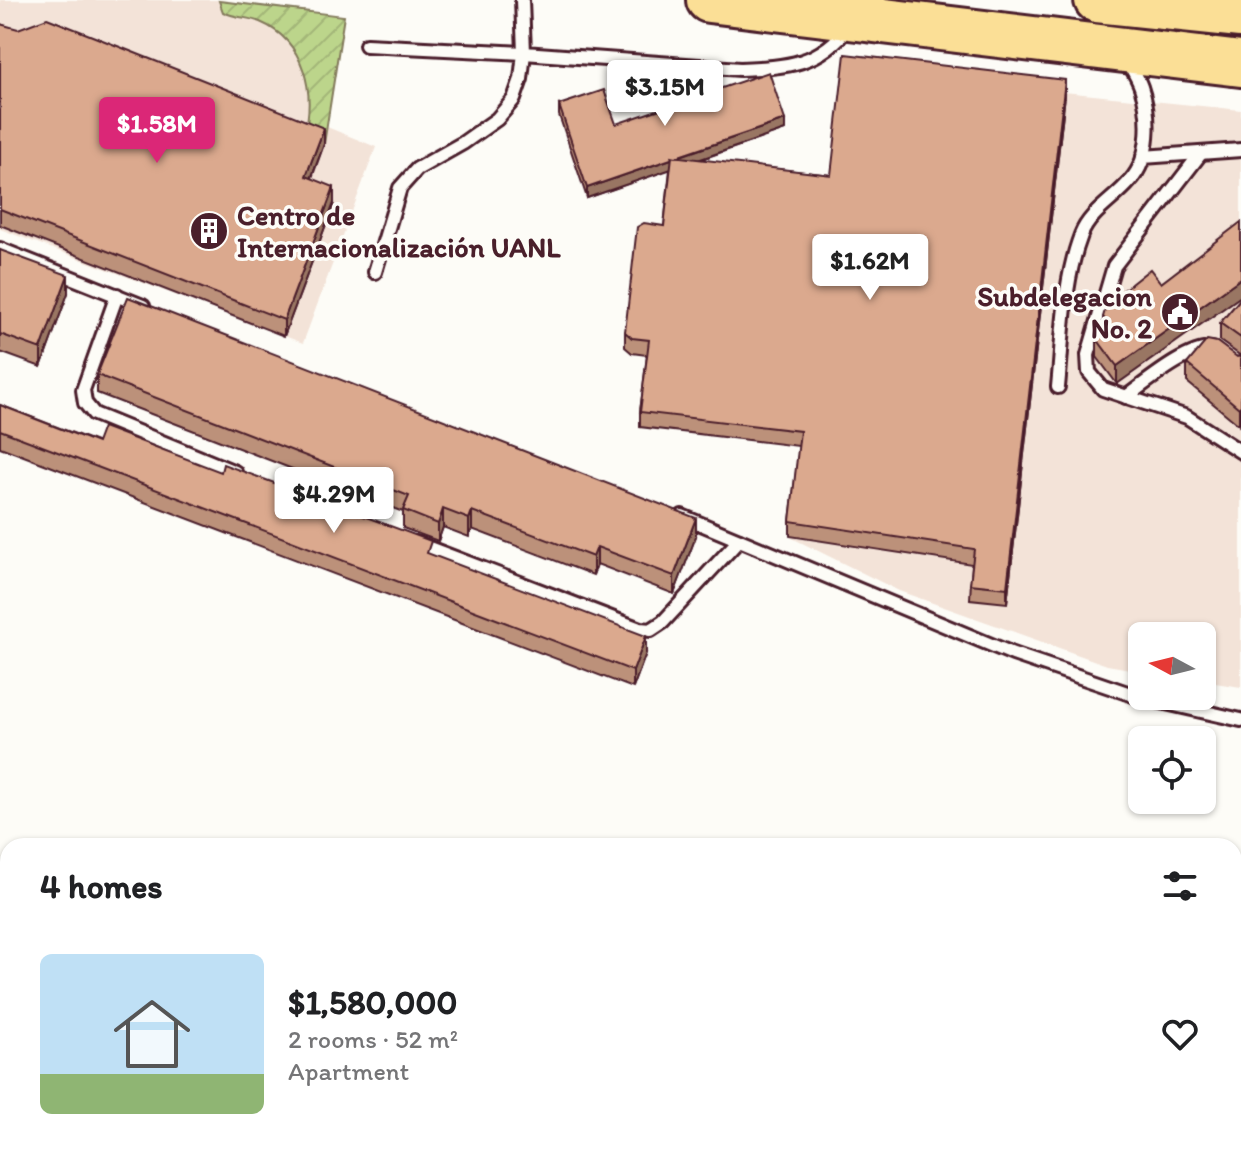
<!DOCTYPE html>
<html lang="en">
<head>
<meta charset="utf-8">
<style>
	body { margin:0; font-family:Itim,sans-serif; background:#f2f2f2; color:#202124; height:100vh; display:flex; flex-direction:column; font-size:30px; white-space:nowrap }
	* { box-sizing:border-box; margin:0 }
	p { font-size:26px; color:#757577 }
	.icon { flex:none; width:44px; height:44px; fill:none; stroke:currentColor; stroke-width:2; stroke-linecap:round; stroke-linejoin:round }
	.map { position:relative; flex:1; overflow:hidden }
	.panel { position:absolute; left:0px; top:838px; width:1242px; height:314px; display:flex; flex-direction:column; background:#fff; border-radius:24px 24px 0 0; box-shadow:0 2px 6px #0004 }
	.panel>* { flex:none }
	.needle { width:52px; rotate:277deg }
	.buttons { position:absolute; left:1128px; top:622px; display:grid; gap:16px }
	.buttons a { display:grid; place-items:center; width:88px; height:88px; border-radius:12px; background:#fff; box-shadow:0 2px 6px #0004; font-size:40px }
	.price { position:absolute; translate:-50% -68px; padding:0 18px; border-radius:8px; background:#fff; color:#222; font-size:26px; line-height:52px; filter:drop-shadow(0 2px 4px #0008) }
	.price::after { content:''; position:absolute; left:50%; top:48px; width:24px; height:18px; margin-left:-12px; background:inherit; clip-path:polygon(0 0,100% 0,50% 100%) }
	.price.current { background:#db2777; color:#fff }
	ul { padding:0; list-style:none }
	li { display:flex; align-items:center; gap:24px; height:200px; padding:0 40px }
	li+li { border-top:2px solid #e0e0e0 }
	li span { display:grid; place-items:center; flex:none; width:224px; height:160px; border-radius:12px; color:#555 }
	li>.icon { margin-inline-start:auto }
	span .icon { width:96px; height:96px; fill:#fffc; stroke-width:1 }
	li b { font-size:34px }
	h2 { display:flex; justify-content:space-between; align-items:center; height:96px; padding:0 40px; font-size:34px }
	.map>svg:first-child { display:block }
	.built { fill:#f3e3d8 }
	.garden { fill:url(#garden-furrows); stroke:#837a5b; stroke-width:2 }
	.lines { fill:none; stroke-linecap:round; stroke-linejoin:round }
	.lane-casing { stroke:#4a1f2b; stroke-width:18 }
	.highway-casing { stroke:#4a1f2b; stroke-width:50 }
	.lane { stroke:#fdfcf7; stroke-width:12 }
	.highway { stroke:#fbdf96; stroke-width:44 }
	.wall { fill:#bc917a; stroke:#4a1f2b; stroke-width:2 }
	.shaded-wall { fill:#997663; stroke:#4a1f2b; stroke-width:2 }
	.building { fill:#dba98e; stroke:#4a1f2b; stroke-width:2 }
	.labels { text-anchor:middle; stroke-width:7; stroke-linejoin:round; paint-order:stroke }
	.poi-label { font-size:28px; font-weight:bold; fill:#4a1f2b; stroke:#fdfcf7; text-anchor:start }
</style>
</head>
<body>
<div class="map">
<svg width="1241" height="1151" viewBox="0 0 1241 1151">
	<defs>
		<pattern id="garden-furrows" width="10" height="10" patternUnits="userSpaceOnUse" patternTransform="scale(2)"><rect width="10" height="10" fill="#bcd58b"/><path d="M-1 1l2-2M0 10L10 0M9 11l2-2" fill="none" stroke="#a3b678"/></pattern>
	</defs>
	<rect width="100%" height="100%" fill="#fdfcf7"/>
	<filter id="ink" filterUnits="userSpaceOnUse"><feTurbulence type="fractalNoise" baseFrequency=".0125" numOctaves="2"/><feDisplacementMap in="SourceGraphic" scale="16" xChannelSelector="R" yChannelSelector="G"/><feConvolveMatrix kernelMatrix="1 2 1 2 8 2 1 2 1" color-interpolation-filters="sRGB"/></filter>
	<g filter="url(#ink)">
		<g class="built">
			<polygon points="0,0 218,0 344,16 327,127 376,147 303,343 0,229"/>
			<polygon points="845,70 1241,110 1241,687 1202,681 1202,636 1142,636 1142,671 1107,665 899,591 790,537"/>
		</g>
		<path class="garden" d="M 219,1 L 344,16 L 324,144 L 304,136 C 316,93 305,41 260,22 C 248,17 235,18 223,12 Z"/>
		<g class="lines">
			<g class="lane-casing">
				<g id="lane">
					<path d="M 522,0 L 524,53 L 740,69 C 787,67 820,65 849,26"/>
					<polyline points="366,45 524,53 521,79 514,99 497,119 463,143 417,169 400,188 375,272"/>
					<polyline points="1201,153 1114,266 1088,355 1089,372 1103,389 1187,417 1241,452"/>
					<polyline points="1143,157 1241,150"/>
					<polyline points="0,249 143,306"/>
					<polyline points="117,295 83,390 85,403 94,414 235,472"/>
					<path d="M 1058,387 C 1063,338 1063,282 1081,235 C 1090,212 1114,200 1130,181 C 1151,158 1151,116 1141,87 C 1138,78 1132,69 1127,60"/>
					<path d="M 1126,397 C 1147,382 1187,348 1212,349"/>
					<polyline points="682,516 1013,654 1139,697 1241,720"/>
					<polyline points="416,543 640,629 651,630 663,622 739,540"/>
					<polyline points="958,1144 976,1151"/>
				</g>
			</g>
			<g class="highway-casing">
				<g id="highway">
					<polyline points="709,0 1241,64"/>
					<polyline points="1097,0 1241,15"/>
				</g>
			</g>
			<use href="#lane" class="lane"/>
			<use href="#highway" class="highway"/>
		</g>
		<g class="wall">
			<polygon points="0,24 324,144 312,178 334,203 284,336 0,225"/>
			<polygon points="1065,95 1007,603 970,599 972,564 790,536 790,521 799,446 640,427 640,412 647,355 632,353 625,347 625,332 664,226 670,169 587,198 559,115 559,105 616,124 785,130 699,160 831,175"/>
			<polygon points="0,250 68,293 41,367 0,352"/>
			<polygon points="1161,283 1117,384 1097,357 1097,339 1103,327 1103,317"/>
			<polygon points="1241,298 1241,356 1220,341 1220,323"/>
			<polygon points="1241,356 1239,425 1187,382 1187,364"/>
			<polygon points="97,375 696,536 674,594 597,564 593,575 472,529 469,537 443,527 438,541 403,528 403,512 97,393"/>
			<polygon points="0,405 646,653 633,688 0,447"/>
		</g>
		<g class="shaded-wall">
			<polygon points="1065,80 1065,95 1007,603 1007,588"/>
			<polygon points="785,120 785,130 587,198 587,188"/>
			<polygon points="324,128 324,144 306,192 306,176"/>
			<polygon points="334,187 334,203 284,336 284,320"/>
			<polygon points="68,275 68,293 41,367 41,349"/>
			<polygon points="1241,278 1241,296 1117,384 1117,366"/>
			<polygon points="1241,405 1241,423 1239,425 1239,408"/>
			<polygon points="443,509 443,527 438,541 438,524"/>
			<polygon points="472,511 472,529 469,537 469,519"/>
			<polygon points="696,518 696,536 674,594 674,576"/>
			<polygon points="597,547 597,564 593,575 593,557"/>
			<polygon points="646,636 646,653 633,688 633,671"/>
		</g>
		<g class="building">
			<polygon points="47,18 324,128 306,176 334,187 284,320 0,209 0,24 18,29"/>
			<polygon points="845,54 1065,80 1007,588 970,584 974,549 790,521 800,431 640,412 649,340 632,338 625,332 637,227 644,223 664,226 672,156 831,175"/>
			<polygon points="769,72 785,120 676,157 672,156 671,159 587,188 559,105 604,90 616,124"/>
			<polygon points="1241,222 1241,278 1117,366 1097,339 1099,330 1108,323 1103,317 1107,303 1150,269 1161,283"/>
			<polygon points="0,250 68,275 41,349 0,334"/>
			<polygon points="128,297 696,518 674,576 597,547 593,557 472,511 469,519 443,509 438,524 403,510 409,496 97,375"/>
			<polygon points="1241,298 1241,338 1220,323"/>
			<polygon points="1207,340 1217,342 1237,357 1241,356 1241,405 1239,408 1187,364"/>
			<polygon points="0,405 97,443 103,427 221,472 223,464 431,541 427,553 646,636 633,671 0,430"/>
		</g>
	</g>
	<defs>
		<g id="building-disc" transform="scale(2)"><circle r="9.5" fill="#4a1f2b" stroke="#fdfcf7"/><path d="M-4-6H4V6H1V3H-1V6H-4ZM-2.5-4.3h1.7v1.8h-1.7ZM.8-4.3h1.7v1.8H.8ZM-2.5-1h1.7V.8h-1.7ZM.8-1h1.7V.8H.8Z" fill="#fff"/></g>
		<g id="civic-disc" transform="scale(2)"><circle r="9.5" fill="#4a1f2b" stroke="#fdfcf7"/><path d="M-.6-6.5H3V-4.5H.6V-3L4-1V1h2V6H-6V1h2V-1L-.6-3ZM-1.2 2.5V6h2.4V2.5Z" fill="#fff"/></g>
	</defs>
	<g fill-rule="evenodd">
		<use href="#building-disc" x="209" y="231"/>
		<use href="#civic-disc" x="1180" y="312"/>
	</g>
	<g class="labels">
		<g class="poi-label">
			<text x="237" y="225">Centro de<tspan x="237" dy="32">Internacionalización UANL</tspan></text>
			<text x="1152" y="306" text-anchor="end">Subdelegacion<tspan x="1152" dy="32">No. 2</tspan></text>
		</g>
	</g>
</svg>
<div class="buttons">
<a><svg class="needle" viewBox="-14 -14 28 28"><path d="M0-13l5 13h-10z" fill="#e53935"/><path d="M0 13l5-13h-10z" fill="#757577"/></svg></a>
<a><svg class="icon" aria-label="locate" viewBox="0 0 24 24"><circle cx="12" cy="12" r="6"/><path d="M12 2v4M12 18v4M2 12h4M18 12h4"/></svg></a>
</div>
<b class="price" style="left:665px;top:128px">$3.15M</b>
<b class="price current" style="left:157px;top:165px">$1.58M</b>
<b class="price" style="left:870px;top:302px">$1.62M</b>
<b class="price" style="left:334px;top:535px">$4.29M</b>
<section class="panel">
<h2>4 homes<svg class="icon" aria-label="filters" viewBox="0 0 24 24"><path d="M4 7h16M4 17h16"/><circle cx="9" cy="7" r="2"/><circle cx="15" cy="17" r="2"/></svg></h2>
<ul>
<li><span style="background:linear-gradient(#bfe0f5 75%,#8fb573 0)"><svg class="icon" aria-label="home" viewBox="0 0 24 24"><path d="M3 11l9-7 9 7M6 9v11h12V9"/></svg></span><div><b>$1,580,000</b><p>2 rooms · 52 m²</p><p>Apartment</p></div><svg class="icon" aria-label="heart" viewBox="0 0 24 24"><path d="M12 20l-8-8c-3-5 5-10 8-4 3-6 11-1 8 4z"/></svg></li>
</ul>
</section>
</div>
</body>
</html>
